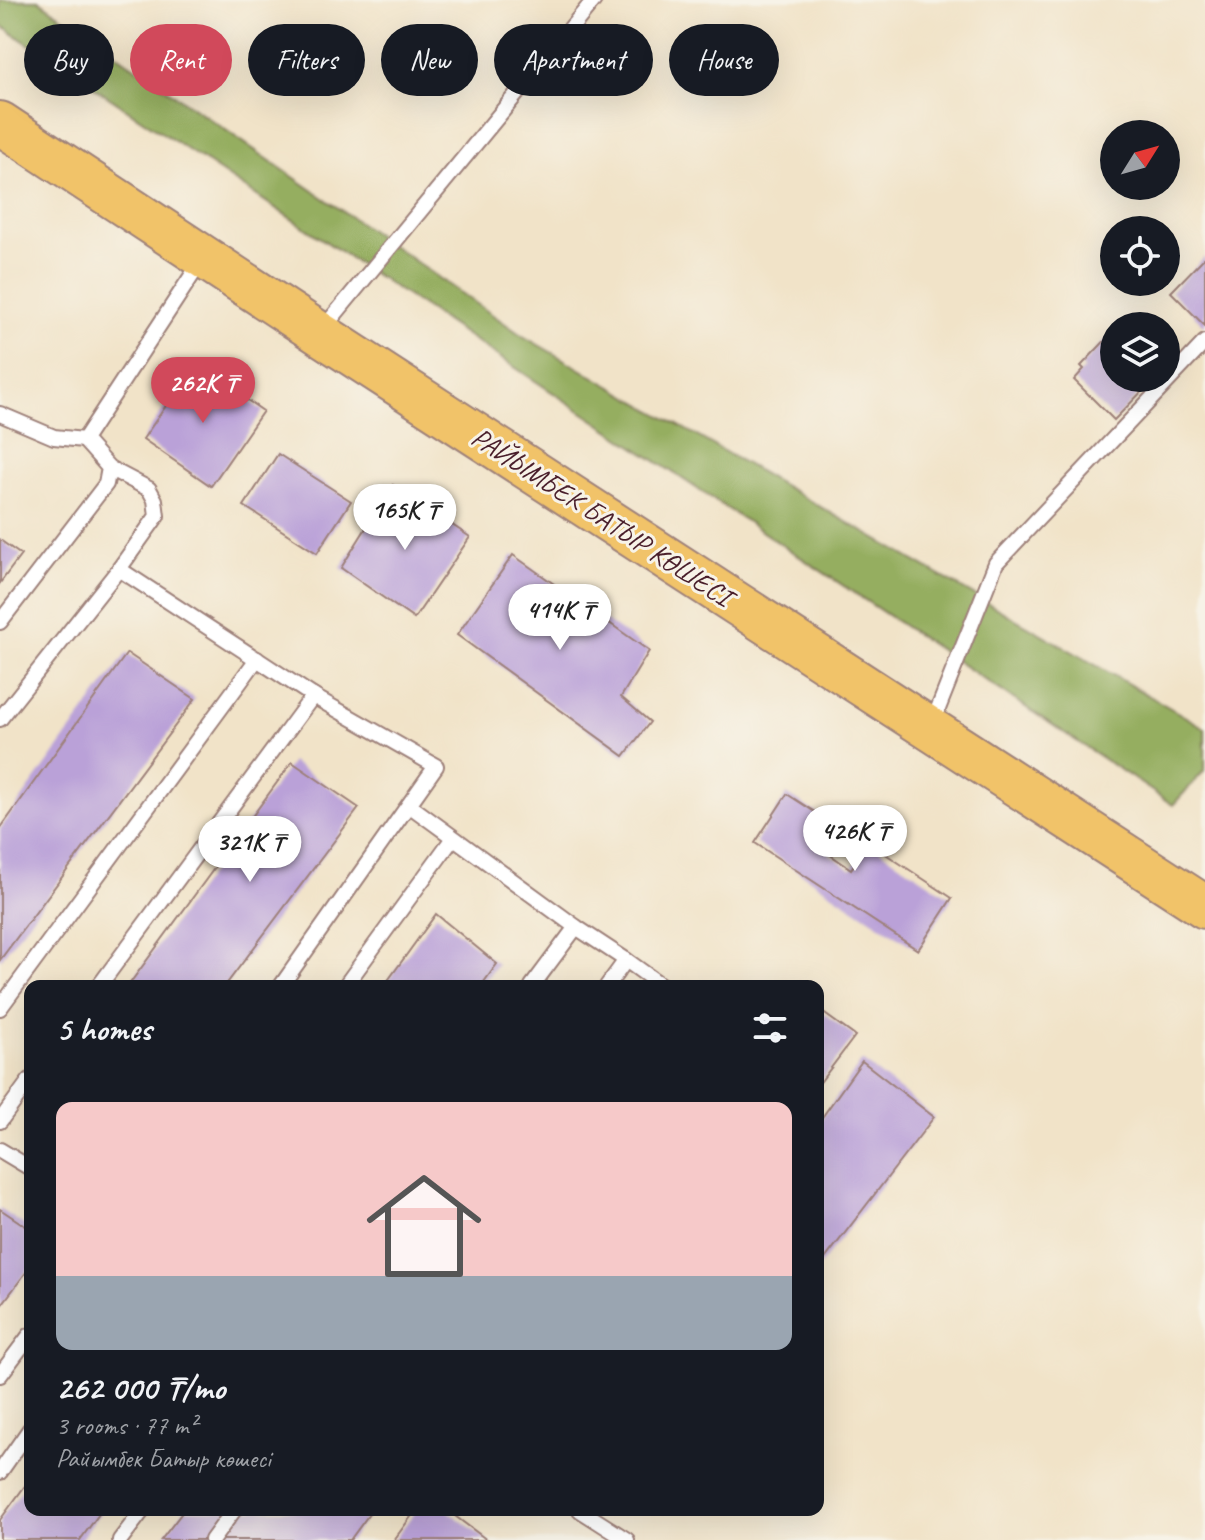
<!DOCTYPE html>
<html lang="en">
<head>
<meta charset="utf-8">
<style>
	body { margin:0; font-family:Caveat,sans-serif; background:#20242c; color:#f1f3f6; height:100vh; display:flex; flex-direction:column; font-size:30px; white-space:nowrap }
	* { box-sizing:border-box; margin:0 }
	p { font-size:26px; color:#9ea1a6 }
	.icon { flex:none; width:44px; height:44px; fill:none; stroke:currentColor; stroke-width:2; stroke-linecap:round; stroke-linejoin:round }
	.map { position:relative; flex:1; overflow:hidden }
	.details { position:absolute; left:24px; top:980px; width:800px; height:536px; display:flex; flex-direction:column; background:#171b24; border-radius:16px; box-shadow:0 8px 32px #0002 }
	.details>* { flex:none }
	.hud { position:absolute; left:24px; top:24px; width:800px; height:72px; display:flex; gap:16px }
	.needle { width:52px; rotate:53deg }
	.fabs { position:absolute; left:1100px; top:120px; display:grid; gap:16px }
	.fabs a { display:grid; place-items:center; width:80px; height:80px; border-radius:50%; background:#171b24; box-shadow:0 8px 32px #0002; font-size:40px }
	.price { position:absolute; translate:-50% -68px; padding:0 18px; border-radius:28px; background:#fff; color:#222; font-size:26px; line-height:52px; filter:drop-shadow(0 2px 4px #0008) }
	.price::after { content:''; position:absolute; left:50%; top:48px; width:24px; height:18px; margin-left:-12px; background:inherit; clip-path:polygon(0 0,100% 0,50% 100%) }
	.price.active { background:#d1495b; color:#fff }
	ul { padding:0; list-style:none }
	li { display:grid; align-content:center; gap:16px; height:424px; padding:0 32px }
	li+li { border-top:2px solid #363941 }
	li span { display:grid; place-items:center; height:248px; border-radius:16px; color:#555 }
	li>.icon { margin-inline-start:auto }
	span .icon { width:144px; height:144px; fill:#fffc; stroke-width:1 }
	li b { font-size:34px }
	h2 { display:flex; justify-content:space-between; align-items:center; height:96px; padding:0 32px; font-size:34px }
	.tag { padding:0 28px; border-radius:36px; background:#171b24; box-shadow:0 8px 32px #0002; font-size:28px; line-height:72px }
	.tag.active { background:#d1495b; color:#fff }
	.map>svg:first-child { display:block }
	.forest { fill:#95ae60; stroke:#706646; stroke-width:2 }
	.building { fill:#baa1d8 }
	.lines { fill:none; stroke-linecap:round; stroke-linejoin:round }
	.lane-casing { stroke:#9e817a; stroke-width:18 }
	.primary-casing { stroke:#9e817a; stroke-width:46 }
	.lane { stroke:#fff; stroke-width:14 }
	.primary { stroke:#f1c369; stroke-width:42 }
	.labels { text-anchor:middle; stroke-width:6; stroke-linejoin:round; paint-order:stroke }
	.street-label { font-size:28px; fill:#4a1f2b; stroke:#f7f3e8 }
</style>
</head>
<body>
<div class="map">
<svg width="1205" height="1540" viewBox="0 0 1205 1540">
	<rect width="100%" height="100%" fill="#f7f3e8"/>
	<filter id="ink" filterUnits="userSpaceOnUse"><feTurbulence type="fractalNoise" baseFrequency=".0125" numOctaves="2"/><feDisplacementMap in="SourceGraphic" scale="16" xChannelSelector="R" yChannelSelector="G"/><feConvolveMatrix kernelMatrix="1 2 1 2 8 2 1 2 1" color-interpolation-filters="sRGB"/></filter>
	<filter id="wash" filterUnits="userSpaceOnUse"><feTurbulence type="fractalNoise" baseFrequency=".006" numOctaves="4" result="noise"/><feDisplacementMap in="SourceGraphic" scale="32" xChannelSelector="R" yChannelSelector="G"/><feGaussianBlur stdDeviation="1.8" result="paint"/><feColorMatrix in="noise" values="0 0 0 0 0 0 0 0 0 0 0 0 0 0 0 0 0 1.4 0 .05"/><feComposite in="paint" operator="in"/></filter>
	<g filter="url(#wash)">
		<rect width="100%" height="100%" fill="#f1e3c8"/>
		<polygon class="forest" points="0,0 38,0 523,336 1205,728 1205,770 1173,805 0,25"/>
		<g id="blocks">
			<g class="building">
				<polygon points="1205,257 1205,326 1171,292"/>
				<polygon points="1114,331 1114,378 1155,378 1114,420 1074,380 1084,369 1081,366"/>
				<polygon points="195,364 263,411 211,486 143,439"/>
				<polygon points="278,454 351,501 317,553 244,506"/>
				<polygon points="393,485 470,537 414,619 341,568"/>
				<polygon points="0,540 21,555 0,583"/>
				<polygon points="513,555 649,651 621,697 650,722 624,756 457,635"/>
				<polygon points="127,653 195,699 0,960 0,829"/>
				<polygon points="292,762 359,808 225,986 128,986"/>
				<polygon points="787,794 844,831 829,854 851,869 869,843 952,898 918,950 755,843"/>
				<polygon points="436,914 497,964 481,986 384,986"/>
				<polygon points="818,1009 855,1036 818,1085"/>
				<polygon points="862,1061 934,1117 818,1268 818,1123"/>
				<polygon points="0,1209 30,1229 30,1267 0,1307"/>
				<polygon points="30,1479 30,1510 102,1510 80,1540 0,1540 0,1520"/>
				<polygon points="184,1510 372,1510 350,1540 161,1540"/>
				<polygon points="416,1510 447,1510 487,1540 394,1540"/>
			</g>
		</g>
	</g>
	<g filter="url(#ink)">
		<use href="#blocks" fill-opacity="0" stroke="#9e817a" stroke-width="2"/>
		<g class="lines">
			<g class="lane-casing">
				<g id="lane">
					<polyline points="322,330 594,0"/>
					<polyline points="0,414 54,437 84,440"/>
					<polyline points="119,569 313,696 436,766 281,986"/>
					<polyline points="0,622 106,484 109,468 84,440 202,260"/>
					<polyline points="0,719 119,569 157,516 155,500 149,489 109,468"/>
					<polyline points="932,724 996,563 1205,342"/>
					<polyline points="409,805 576,927 532,986"/>
					<polyline points="576,927 626,960 607,986"/>
					<polyline points="626,960 662,986"/>
					<polyline points="99,986 313,696"/>
					<polyline points="345,986 453,838"/>
					<polyline points="0,1008 257,659"/>
					<polyline points="0,1121 30,1080"/>
					<polyline points="0,1150 30,1168"/>
					<polyline points="0,1375 30,1335"/>
					<polyline points="0,1472 30,1429"/>
					<polyline points="580,1510 627,1540"/>
					<polyline points="120,1540 143,1510"/>
					<polyline points="212,1540 234,1510"/>
				</g>
			</g>
			<g class="primary-casing">
				<polyline id="primary" points="0,123 319,333 1205,907"/>
			</g>
			<use href="#lane" class="lane"/>
			<use href="#primary" class="primary"/>
		</g>
	</g>
	<g class="labels">
		<g class="street-label">
			<text transform="translate(602 516) rotate(33)" y="10">РАЙЫМБЕК БАТЫР КӨШЕСІ</text>
		</g>
	</g>
</svg>
<div class="fabs">
<a><svg class="needle" viewBox="-14 -14 28 28"><path d="M0-13l5 13h-10z" fill="#e53935"/><path d="M0 13l5-13h-10z" fill="#9ea1a6"/></svg></a>
<a><svg class="icon" aria-label="locate" viewBox="0 0 24 24"><circle cx="12" cy="12" r="6"/><path d="M12 2v4M12 18v4M2 12h4M18 12h4"/></svg></a>
<a><svg class="icon" aria-label="layers" viewBox="0 0 24 24"><path d="M12 4l9 5-9 5-9-5zM3 14l9 5 9-5"/></svg></a>
</div>
<b class="price active" style="left:203px;top:425px">262K ₸</b>
<b class="price" style="left:405px;top:552px">165K ₸</b>
<b class="price" style="left:560px;top:652px">414K ₸</b>
<b class="price" style="left:855px;top:873px">426K ₸</b>
<b class="price" style="left:250px;top:884px">321K ₸</b>
<div class="hud">
<a class="tag">Buy</a>
<a class="tag active">Rent</a>
<a class="tag">Filters</a>
<a class="tag">New</a>
<a class="tag">Apartment</a>
<a class="tag">House</a>
</div>
<section class="details">
<h2>5 homes<svg class="icon" aria-label="filters" viewBox="0 0 24 24"><path d="M4 7h16M4 17h16"/><circle cx="9" cy="7" r="2"/><circle cx="15" cy="17" r="2"/></svg></h2>
<ul>
<li><span style="background:linear-gradient(#f6c9c9 70%,#9aa5b1 0)"><svg class="icon" aria-label="home" viewBox="0 0 24 24"><path d="M3 11l9-7 9 7M6 9v11h12V9"/></svg></span><div><b>262 000 ₸/mo</b><p>3 rooms · 77 m²</p><p>Райымбек Батыр көшесі</p></div></li>
</ul>
</section>
</div>
</body>
</html>
